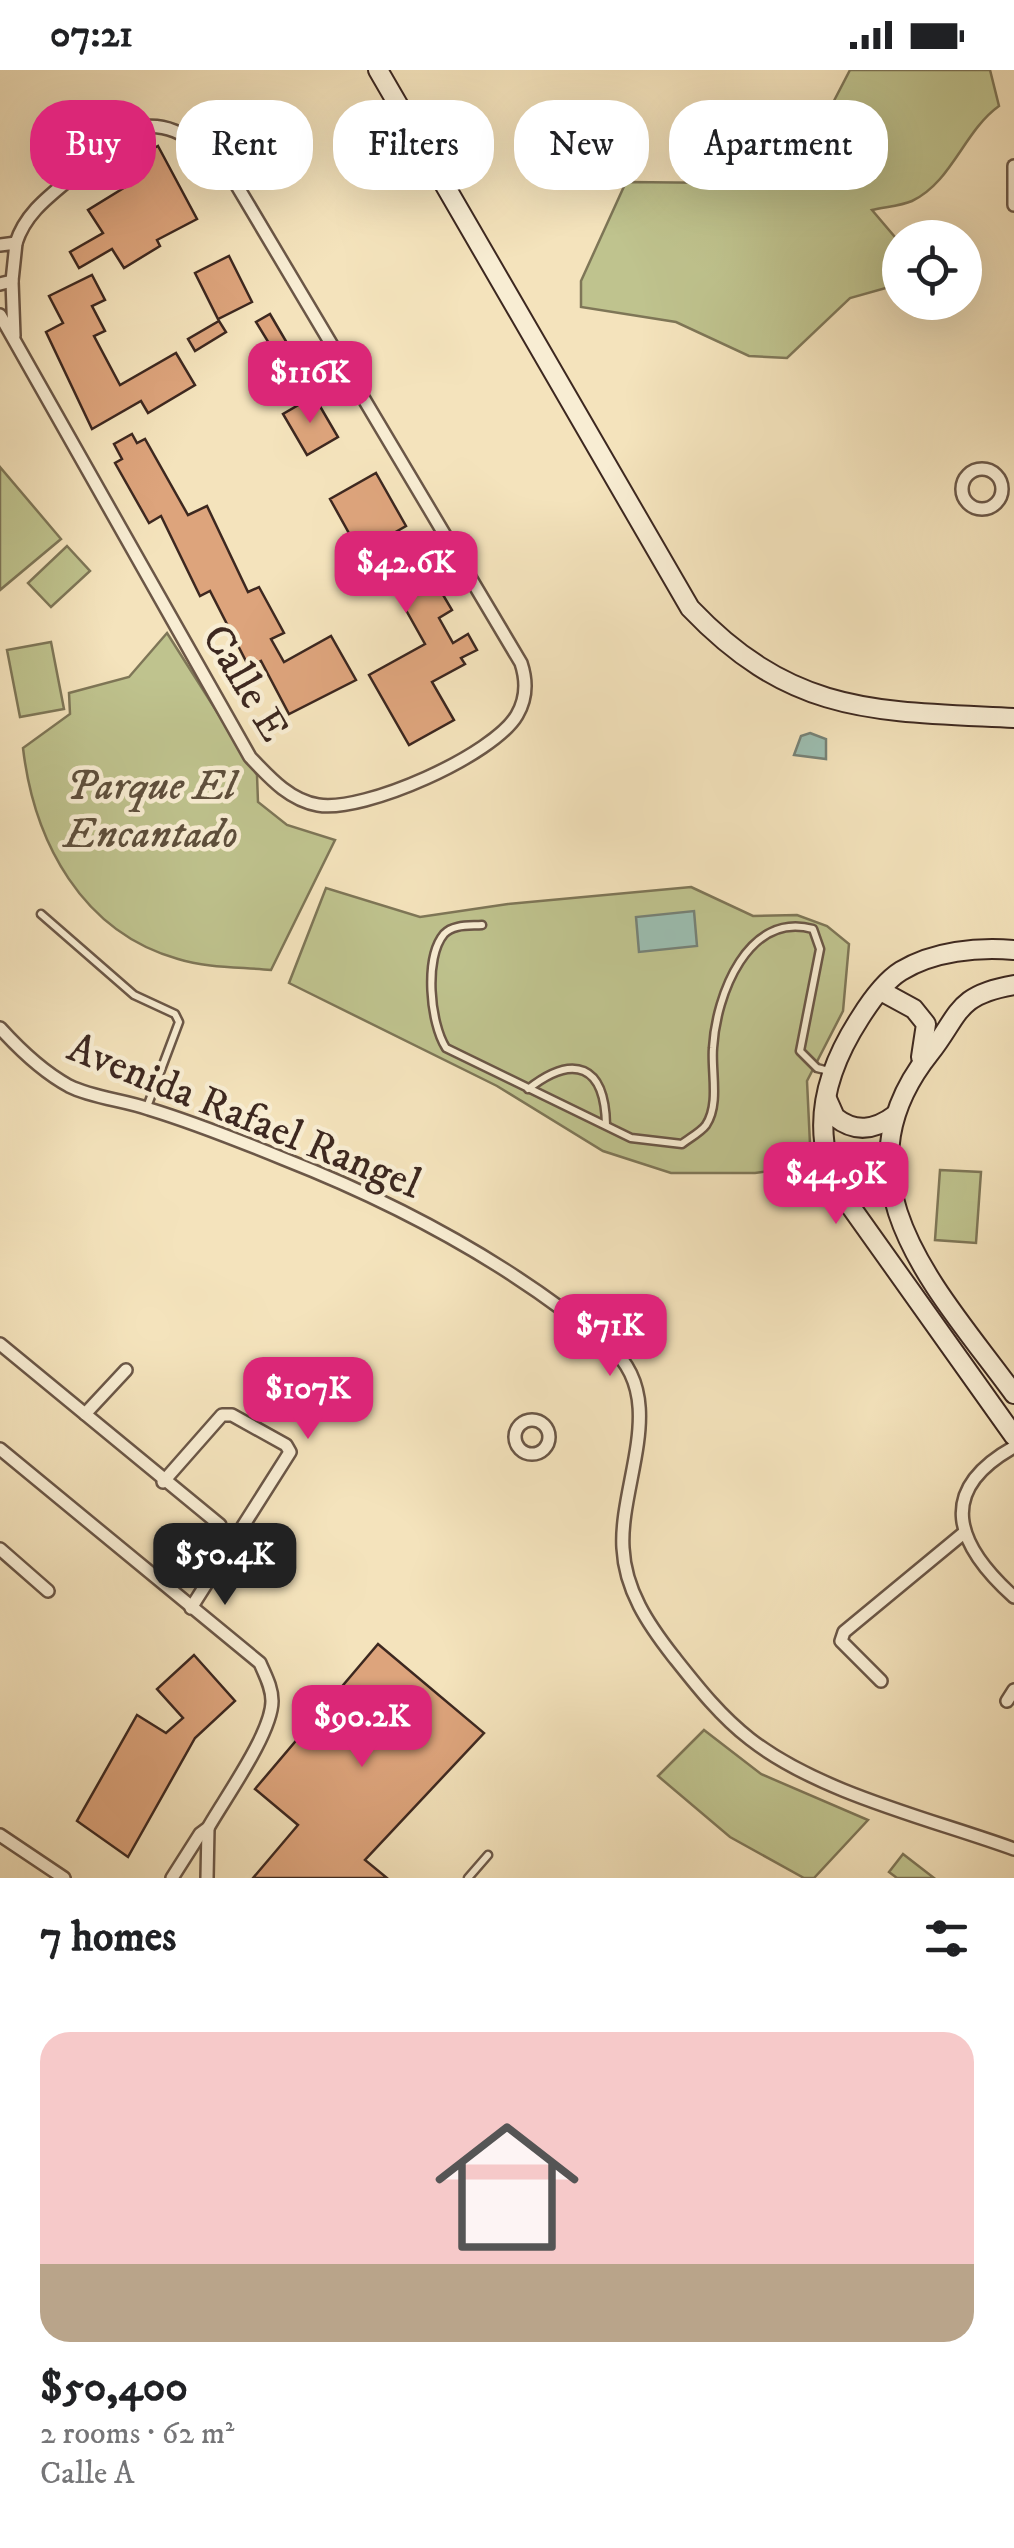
<!DOCTYPE html>
<html lang="en">
<head>
<meta charset="utf-8">
<style>
	body { margin:0; font-family:"IM FELL DW Pica",serif; background:#f6f6f6; color:#202124; height:100vh; display:flex; flex-direction:column; font-size:38px; white-space:nowrap }
	* { box-sizing:border-box; margin:0 }
	p { font-size:32px; color:#757577 }
	.icon { flex:none; width:55px; height:55px; fill:none; stroke:currentColor; stroke-width:2; stroke-linecap:round; stroke-linejoin:round }
	.map { position:relative; height:1808px; overflow:hidden }
	.sheet { display:flex; flex-direction:column; background:#fff; flex:1 }
	.sheet>* { flex:none }
	.hud { position:absolute; left:30px; top:30px; width:955px; height:90px; display:flex; gap:20px }
	.buttons { position:absolute; left:882px; top:150px; display:grid; gap:20px }
	.buttons a { display:grid; place-items:center; width:100px; height:100px; border-radius:50%; background:#fff; box-shadow:0 10px 40px #0002; font-size:50px }
	.price { position:absolute; translate:-50% -85px; padding:0 22px; border-radius:20px; background:#db2777; color:#fff; font-size:32px; line-height:65px; filter:drop-shadow(0 2px 5px #0008) }
	.price::after { content:''; position:absolute; left:50%; top:60px; width:30px; height:22px; margin-left:-15px; background:inherit; clip-path:polygon(0 0,100% 0,50% 100%) }
	.price.active { background:#222; color:#fff }
	ul { padding:0; list-style:none }
	li { display:grid; align-content:center; gap:20px; height:530px; padding:0 40px }
	li span { display:grid; place-items:center; height:310px; border-radius:30px; color:#555 }
	li>.icon { margin-inline-start:auto }
	span .icon { width:180px; height:180px; fill:#fffc; stroke-width:1 }
	li b { font-size:42px }
	h2 { display:flex; justify-content:space-between; align-items:center; height:120px; padding:0 40px; font-size:42px }
	.pill { padding:0 35px; border-radius:40px; background:#fff; box-shadow:0 10px 40px #0002; font-size:35px; line-height:90px }
	.pill.active { background:#db2777; color:#fff }
	.status { display:flex; justify-content:space-between; align-items:center; height:70px; padding:0 50px; background:#fff; direction:ltr }
	.status svg { height:28px; fill:currentColor }
	.map>svg:first-child { display:block }
	.green { fill:#bfc38e; stroke:#7e7657; stroke-width:2.5 }
	.water { fill:#9cbeb1; stroke:#768277; stroke-width:2.5 }
	.building { fill:#dda47c; stroke:#3d2820; stroke-width:2.5 }
	.lines { fill:none; stroke-linecap:round; stroke-linejoin:round }
	.lane-casing { stroke:#6b5747; stroke-width:11 }
	.street-casing { stroke:#6b5747; stroke-width:16 }
	.secondary-casing { stroke:#3d2820; stroke-width:22 }
	.lane { stroke:#f8edd3; stroke-width:6 }
	.street { stroke:#f8edd3; stroke-width:11 }
	.secondary { stroke:#f8edd3; stroke-width:18 }
	.labels { text-anchor:middle; stroke-width:9; stroke-linejoin:round; paint-order:stroke }
	.street-label { font-size:42px; fill:#3d2820; stroke:#f8edd3 }
	.park-label { font-size:42px; font-style:italic; fill:#5e4f3c; stroke:#f8edd3 }
</style>
</head>
<body>
<div class="status"><b>07:21</b><svg viewBox="0 0 49 12"><path d="M0 12V9h3v3zM5 12V6h3v6zM10 12V3h3v9zM15 12V0h3v12zM26 1h20v11H26zM47 4h2v5h-2z"/></svg></div>
<div class="map">
<svg width="1014" height="1808" viewBox="0 0 1014 1808">
	<rect width="100%" height="100%" fill="#f4e3bc"/>
	<filter id="stains"><feTurbulence type="fractalNoise" baseFrequency=".002" numOctaves="4"/><feColorMatrix values="0 0 0 0 .2 0 0 0 0 .09 0 0 0 0 .02 0 0 0 .5 -.17"/></filter>
	<radialGradient id="worn" r=".72"><stop offset=".6" stop-color="#630" stop-opacity="0"/><stop offset="1" stop-color="#630" stop-opacity=".3"/></radialGradient>
	<g class="green">
		<path d="M 850,0 L 990,0 L 999,36 C 964,61 952,112 912,131 C 901,136 884,137 872,140 L 900,173 L 900,214 L 850,228 L 787,288 L 749,286 L 676,252 L 581,237 L 581,211 L 626,112 L 726,113 L 798,100 Z"/>
		<polygon points="0,397 61,469 0,520"/>
		<polygon points="67,476 90,501 51,537 28,513"/>
		<path d="M 167,563 L 257,705 L 258,732 L 287,755 L 335,770 L 271,900 C 241,897 207,898 178,889 C 82,862 34,772 23,678 L 70,644 L 69,623 L 129,607 Z"/>
		<polygon points="51,572 64,639 20,647 7,580"/>
		<polygon points="691,817 753,846 797,845 827,856 849,874 843,941 807,1011 811,1095 755,1103 671,1103 603,1081 497,1016 289,913 326,818 420,847 508,834"/>
		<polygon points="940,1100 981,1102 976,1173 935,1170"/>
		<polygon points="704,1660 761,1704 868,1750 814,1808 804,1808 730,1767 658,1706"/>
		<polygon points="903,1784 934,1808 897,1808 889,1802"/>
	</g>
	<g class="water">
		<polygon points="810,663 826,669 826,689 794,685 801,666"/>
		<polygon points="694,841 697,876 639,882 636,847"/>
	</g>
	<g class="building">
		<polygon points="158,76 197,149 157,170 160,176 124,198 112,179 79,198 70,182 103,163 88,140 135,111 125,93"/>
		<polygon points="229,186 252,232 218,249 195,203"/>
		<polygon points="92,205 105,230 92,236 105,261 94,266 120,315 176,283 195,315 148,343 141,331 92,359 46,262 63,253 49,226"/>
		<polygon points="270,244 297,290 269,306 260,292 275,283 256,252"/>
		<polygon points="219,251 226,262 195,281 188,269"/>
		<polygon points="314,326 338,367 307,385 283,344"/>
		<polygon points="132,364 137,373 145,369 188,445 207,436 248,522 259,517 284,563 271,569 284,592 331,566 356,610 289,644 261,591 249,597 210,521 200,526 161,446 149,453 115,393 122,389 114,374"/>
		<polygon points="376,403 406,456 394,463 419,507 429,501 452,540 439,548 453,573 468,564 477,580 461,588 465,594 432,612 454,650 409,675 369,605 425,574 388,508 402,500 384,469 360,483 330,429"/>
		<polygon points="378,1574 484,1663 365,1790 387,1808 253,1808 298,1755 255,1719"/>
		<polygon points="194,1585 235,1631 195,1668 128,1787 77,1751 137,1645 166,1663 183,1648 157,1619"/>
	</g>
	<g class="lines">
		<g class="lane-casing">
			<g id="lane">
				<polyline points="41,844 134,925 175,944 179,952 147,1037"/>
				<path d="M 482,855 C 470,856 453,854 444,864 C 424,888 430,953 446,978 L 631,1068 L 682,1074 C 688,1069 701,1062 706,1055 C 720,1034 711,1001 713,978 C 716,925 748,841 813,859 L 820,879 L 800,981 L 817,998 L 829,1001"/>
				<path d="M 528,1019 C 574,983 605,995 606,1055"/>
				<polyline points="468,1808 488,1785"/>
			</g>
		</g>
		<g class="street-casing">
			<g id="street">
				<polyline points="1014,96 1014,135"/>
				<polyline points="0,175 16,173 12,211 0,214"/>
				<polyline points="12,211 14,266"/>
				<path d="M 0,245 L 250,687 C 269,707 289,730 318,735 C 364,743 494,685 517,645 C 527,628 527,611 521,593 L 236,114 C 200,68 154,30 98,80 C 89,89 81,99 71,108 C 48,127 25,144 16,173"/>
				<circle cx="982" cy="419" r="20"/>
				<path d="M 0,958 C 20,980 43,1002 69,1016 C 93,1028 124,1030 149,1039 C 195,1053 240,1071 284,1089 C 401,1135 513,1195 610,1277 C 670,1328 619,1414 623,1478 C 625,1520 648,1554 673,1586 C 696,1615 720,1646 750,1669 C 819,1723 931,1749 1014,1779"/>
				<polyline points="0,1274 220,1455"/>
				<polyline points="85,1344 126,1300"/>
				<circle cx="532" cy="1367" r="17"/>
				<path d="M 1014,1377 C 935,1421 956,1475 1014,1527"/>
				<path d="M 0,1379 L 260,1593 C 265,1605 272,1617 272,1631 C 272,1663 225,1728 208,1758 L 200,1764 L 172,1808"/>
				<polyline points="163,1412 222,1345 232,1345 286,1375 290,1382 191,1538"/>
				<polyline points="0,1479 48,1521"/>
				<polyline points="881,1611 841,1571 844,1562 965,1462"/>
				<polyline points="1007,1631 1014,1620"/>
				<polyline points="0,1765 64,1808"/>
				<polyline points="207,1808 208,1758"/>
			</g>
		</g>
		<g class="secondary-casing">
			<g id="secondary">
				<path d="M 378,0 L 690,538 C 793,646 876,641 1014,648"/>
				<path d="M 1014,880 C 977,877 934,881 901,901 C 885,911 870,932 860,948 C 825,1002 808,1063 841,1123 L 1014,1366"/>
				<path d="M 1014,915 C 955,925 960,945 930,983 C 828,1111 939,1221 1014,1324"/>
				<polyline points="881,921 914,939 926,954 921,987"/>
				<path d="M 827,1029 L 835,1047 C 855,1063 875,1060 895,1045"/>
			</g>
		</g>
		<use href="#lane" class="lane"/>
		<use href="#street" class="street"/>
		<use href="#secondary" class="secondary"/>
	</g>
	<g class="labels">
		<g class="street-label">
			<text transform="translate(247 612) rotate(59)" y="15">Calle E</text>
			<text transform="translate(245 1044) rotate(22)" y="15">Avenida Rafael Rangel</text>
		</g>
		<g class="park-label">
			<text x="151" y="729">Parque El<tspan x="151" dy="48">Encantado</tspan></text>
		</g>
	</g>
	<rect width="100%" height="100%" filter="url(#stains)"/>
	<rect width="100%" height="100%" fill="url(#worn)"/>
</svg>
<div class="buttons">
<a><svg class="icon" aria-label="locate" viewBox="0 0 24 24"><circle cx="12" cy="12" r="6"/><path d="M12 2v4M12 18v4M2 12h4M18 12h4"/></svg></a>
</div>
<b class="price" style="left:310px;top:356px">$116K</b>
<b class="price" style="left:406px;top:546px">$42.6K</b>
<b class="price" style="left:836px;top:1157px">$44.9K</b>
<b class="price" style="left:610px;top:1309px">$71K</b>
<b class="price" style="left:308px;top:1372px">$107K</b>
<b class="price active" style="left:225px;top:1538px">$50.4K</b>
<b class="price" style="left:362px;top:1700px">$90.2K</b>
<div class="hud">
<a class="pill active">Buy</a>
<a class="pill">Rent</a>
<a class="pill">Filters</a>
<a class="pill">New</a>
<a class="pill">Apartment</a>
</div>
</div>
<section class="sheet">
<h2>7 homes<svg class="icon" aria-label="filters" viewBox="0 0 24 24"><path d="M4 7h16M4 17h16"/><circle cx="9" cy="7" r="2"/><circle cx="15" cy="17" r="2"/></svg></h2>
<ul>
<li><span style="background:linear-gradient(#f6c9c9 75%,#b9a48a 0)"><svg class="icon" aria-label="home" viewBox="0 0 24 24"><path d="M3 11l9-7 9 7M6 9v11h12V9"/></svg></span><div><b>$50,400</b><p>2 rooms · 62 m²</p><p>Calle A</p></div></li>
</ul>
</section>
</body>
</html>
